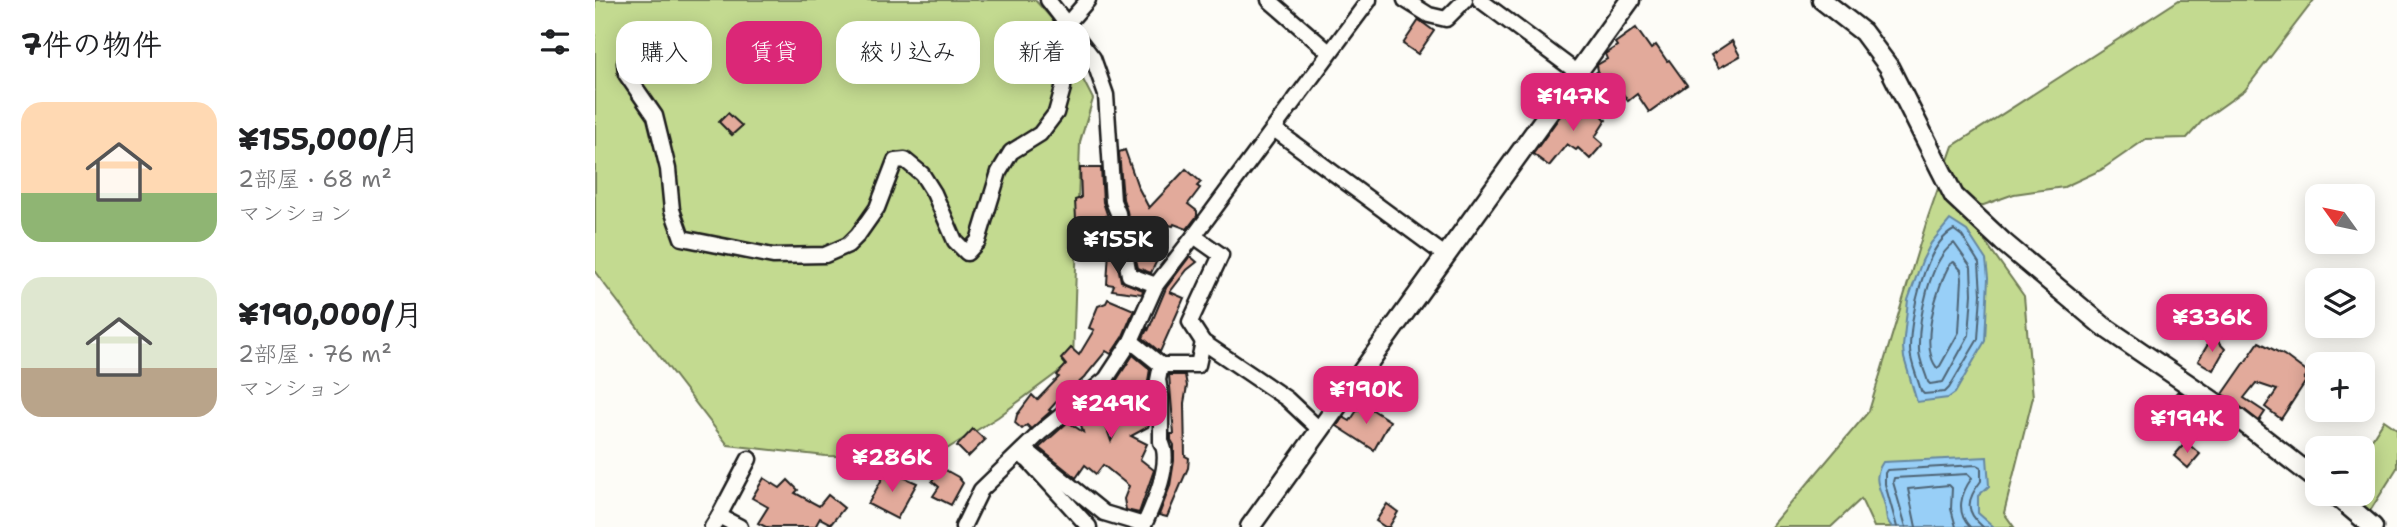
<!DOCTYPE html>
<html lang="ja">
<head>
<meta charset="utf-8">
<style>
	body { margin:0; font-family:"Shantell Sans","Klee One",sans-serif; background:#f6f6f6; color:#202124; height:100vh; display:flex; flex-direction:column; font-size:26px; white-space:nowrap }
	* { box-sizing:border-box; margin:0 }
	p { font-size:23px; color:#757577 }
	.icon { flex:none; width:38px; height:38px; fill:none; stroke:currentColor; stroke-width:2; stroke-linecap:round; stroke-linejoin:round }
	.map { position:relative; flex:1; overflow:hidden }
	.details { display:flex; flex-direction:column; background:#fff; width:595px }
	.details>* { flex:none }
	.hud { position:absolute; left:21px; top:21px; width:665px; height:63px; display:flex; gap:14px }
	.needle { width:46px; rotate:303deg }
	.controls { position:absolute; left:1710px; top:184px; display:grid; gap:14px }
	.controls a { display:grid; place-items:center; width:70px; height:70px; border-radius:14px; background:#fff; box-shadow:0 4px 18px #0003; font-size:35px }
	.price { position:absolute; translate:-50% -60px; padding:0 16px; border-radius:14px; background:#db2777; color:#fff; font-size:23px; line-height:46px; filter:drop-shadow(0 2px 4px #0008) }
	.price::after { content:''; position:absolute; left:50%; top:42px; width:21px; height:16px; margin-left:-10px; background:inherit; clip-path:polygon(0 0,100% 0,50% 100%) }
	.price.current { background:#222; color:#fff }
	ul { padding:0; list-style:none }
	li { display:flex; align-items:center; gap:21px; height:175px; padding:0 21px }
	li span { display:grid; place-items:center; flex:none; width:196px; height:140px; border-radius:21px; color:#555 }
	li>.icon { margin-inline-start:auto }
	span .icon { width:84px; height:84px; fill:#fffc; stroke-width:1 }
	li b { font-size:30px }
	h2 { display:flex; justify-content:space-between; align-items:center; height:84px; padding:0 21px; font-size:30px }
	.pill { padding:0 24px; border-radius:21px; background:#fff; box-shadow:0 4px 18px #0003; font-size:24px; line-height:63px }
	.pill.current { background:#db2777; color:#fff }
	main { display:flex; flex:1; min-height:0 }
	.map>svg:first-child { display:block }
	.green { fill:#c3da90; stroke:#707b56; stroke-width:2 }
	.water { fill:#98cff7; stroke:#66879f; stroke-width:2 }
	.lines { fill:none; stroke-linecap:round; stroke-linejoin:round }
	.shore { stroke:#4e6474; stroke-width:2 }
	.building { fill:#e2aa9b; stroke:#1c1c1c; stroke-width:2 }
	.minor-casing { stroke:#1c1c1c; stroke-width:19 }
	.tertiary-casing { stroke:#1c1c1c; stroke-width:23 }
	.minor { stroke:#fdfcf7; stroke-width:14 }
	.tertiary { stroke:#fdfcf7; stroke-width:18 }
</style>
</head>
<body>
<main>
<section class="details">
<h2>7件の物件<svg class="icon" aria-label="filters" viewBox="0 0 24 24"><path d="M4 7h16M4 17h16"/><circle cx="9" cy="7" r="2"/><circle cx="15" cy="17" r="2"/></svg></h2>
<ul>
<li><span style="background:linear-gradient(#ffd9b3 65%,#8fb573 0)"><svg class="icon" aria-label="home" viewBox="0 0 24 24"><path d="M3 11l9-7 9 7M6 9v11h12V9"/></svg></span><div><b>¥155,000/月</b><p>2部屋 · 68 m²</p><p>マンション</p></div></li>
<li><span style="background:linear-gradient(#dfe7d0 65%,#b9a48a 0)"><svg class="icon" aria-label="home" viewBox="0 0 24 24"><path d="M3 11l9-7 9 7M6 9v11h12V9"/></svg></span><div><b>¥190,000/月</b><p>2部屋 · 76 m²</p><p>マンション</p></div></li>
</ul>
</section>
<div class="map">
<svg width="1802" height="527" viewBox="0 0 1802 527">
	<rect width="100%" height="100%" fill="#fdfcf7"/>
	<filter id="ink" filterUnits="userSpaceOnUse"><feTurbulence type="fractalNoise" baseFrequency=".0143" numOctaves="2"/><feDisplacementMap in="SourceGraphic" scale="14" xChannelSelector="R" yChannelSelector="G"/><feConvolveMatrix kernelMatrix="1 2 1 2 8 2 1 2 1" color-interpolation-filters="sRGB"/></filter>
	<g filter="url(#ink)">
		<g class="green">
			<polygon points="0,0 440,0 457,19 498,99 485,142 478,361 403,417 339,457 231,456 133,445 0,272"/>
			<polygon points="1584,0 1719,0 1650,90 1608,120 1592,138 1551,139 1506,170 1469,187 1419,194 1369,212 1429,296 1438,397 1409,513 1419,527 1279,527 1266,499 1236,527 1176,527 1274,411 1333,217 1358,146"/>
			<polygon points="1789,420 1802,429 1802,468 1775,511 1753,494 1768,494 1768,453"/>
		</g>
		<g class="water">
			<polygon points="1355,220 1372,231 1391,260 1393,278 1390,341 1360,393 1353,398 1322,402 1309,358 1308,347 1313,300 1327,261 1336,243"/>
			<path d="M 1392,457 L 1394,486 L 1383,496 L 1383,513 L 1399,527 L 1297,527 C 1290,519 1292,516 1290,506 C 1286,488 1276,480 1288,462 Z"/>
		</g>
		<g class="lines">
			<g class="shore">
				<path d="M 1359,230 L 1367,236 L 1384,263 L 1386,294 L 1383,339 L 1354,388 L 1350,392 L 1329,394 L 1326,391 C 1323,378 1315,363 1315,349 C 1315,318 1329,245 1359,230 Z"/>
				<path d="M 1359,243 L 1376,267 L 1377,294 L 1374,335 L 1348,382 L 1335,384 L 1333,382 C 1330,371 1324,360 1324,350 C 1323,321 1334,260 1359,243 Z"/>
				<path d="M 1359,262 L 1366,270 L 1367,279 L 1364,332 L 1345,366 L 1342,368 C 1324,346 1342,286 1355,264 Z"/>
				<path d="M 1302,527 L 1290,484 L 1290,473 L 1292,470 L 1382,465 L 1386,467 L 1386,481 C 1372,499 1369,511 1388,527"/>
				<path d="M 1311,527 L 1298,482 L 1299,478 L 1373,474 L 1377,478 C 1366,493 1360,512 1375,527"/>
				<polyline points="1321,527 1313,489 1354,485 1357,488 1356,509 1361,527"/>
			</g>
		</g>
		<g class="building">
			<polygon points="824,20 839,31 823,54 808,44"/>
			<polygon points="1041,28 1056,49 1061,45 1072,61 1074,60 1092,85 1054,112 1042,94 1033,101 1015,75 1005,82 999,74 1003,71 1002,65 1012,59 1010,54 1022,46 1020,43"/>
			<polygon points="1137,41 1145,56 1124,68 1116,55"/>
			<polygon points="978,98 998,110 1001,108 1011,120 1000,137 1008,144 995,159 983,148 981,150 972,144 954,166 938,154"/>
			<polygon points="133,113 147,126 137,135 124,122"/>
			<polygon points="530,150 543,187 554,208 591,169 606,182 602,186 605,188 593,204 602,211 602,216 592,229 579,224 578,226 550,219 573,237 556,273 543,268 539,251 552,251 537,238 532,211 528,199 524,152"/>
			<polygon points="485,168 506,168 508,202 514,220 511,217 511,233 487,234 486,218 481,219 480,200 486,198"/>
			<polygon points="514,250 520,250 526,281 548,290 547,294 517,290 519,285 512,284"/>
			<polygon points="595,256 602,262 592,270 575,292 589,298 565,352 548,338 553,327 553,331 571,288"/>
			<polygon points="513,299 539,310 528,336 516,354 511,351 489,378 478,388 474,388 454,410 456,411 436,429 432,425 427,429 420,423 422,415 437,395 442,400 464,377 462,375 471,365 466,359 476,348 484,355 499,330 494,328 503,306 511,303"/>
			<polygon points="1618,336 1630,349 1618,370 1603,361"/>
			<polygon points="1664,342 1689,355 1713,373 1709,379 1711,381 1686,419 1670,407 1682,390 1661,383 1649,398 1670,412 1664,421 1628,394"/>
			<polygon points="538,355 555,369 553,381 556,420 553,427 536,436 552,444 545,459 559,470 544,513 531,510 529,499 534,486 508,465 501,474 490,465 481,478 444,448 473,422 488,432 483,414 494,405 507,414 516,441 540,391 521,381"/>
			<polygon points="574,375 590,375 592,386 589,403 590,456 594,458 593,468 572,517 564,515 575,486 579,461 579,445 576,440 576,434 579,434"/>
			<polygon points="1583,391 1598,402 1589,410 1587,408 1582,423 1564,440 1550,428"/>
			<polygon points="767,403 795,421 779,450 742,426 748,417 755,421"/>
			<polygon points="378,429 390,440 373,457 362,446"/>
			<polygon points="1591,442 1605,454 1593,468 1579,456"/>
			<polygon points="345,467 363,477 368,483 356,505 338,496 344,487 337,481"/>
			<polygon points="292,470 322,483 302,519 273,504"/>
			<polygon points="169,478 185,488 193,480 203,490 200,493 224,506 233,495 249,508 236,524 225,518 220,527 171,527 163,523 173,507 157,498"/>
			<polygon points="792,504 803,512 794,527 790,527 781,521"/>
		</g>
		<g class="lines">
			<g class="minor-casing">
				<g id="minor">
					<polyline points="453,0 498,58 511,95 518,201 523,213 534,275 561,285"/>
					<polyline points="674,0 734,52"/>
					<polyline points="810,0 834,15 851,19 870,0"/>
					<polyline points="885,0 983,73"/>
					<polyline points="100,76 37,54 30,63 31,74 60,116 73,169 77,210 87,238 178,256 230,255 253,245 263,235 282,208 300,161 310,160 327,174 339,193 360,241 372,253 383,241 404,172 416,152 445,134 461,113 468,88 472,24 493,0"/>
					<polyline points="679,129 851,256"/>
					<polyline points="599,236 626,255 595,322 608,342 692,399 725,430"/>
					<polyline points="536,341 566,365 603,365 608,342"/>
					<path d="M 431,459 L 436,454 L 509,513 L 549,525 C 558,506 578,461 566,442 L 566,398 L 563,380 L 566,365"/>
					<polyline points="434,461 494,527"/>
					<polyline points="124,516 154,459"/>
					<polyline points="117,527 124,516 145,527"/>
					<polyline points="368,527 386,490 446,432 511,379 536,341 561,285 599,236 774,0"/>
				</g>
			</g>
			<g class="tertiary-casing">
				<g id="tertiary">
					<polyline points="1227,0 1268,32 1294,67 1359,196 1408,242 1508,326 1644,419 1722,480"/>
					<polyline points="1739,494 1778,527"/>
					<polyline points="655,527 1035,0"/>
				</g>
			</g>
			<use href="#minor" class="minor"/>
			<use href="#tertiary" class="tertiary"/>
		</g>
	</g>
</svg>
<div class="controls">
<a><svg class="needle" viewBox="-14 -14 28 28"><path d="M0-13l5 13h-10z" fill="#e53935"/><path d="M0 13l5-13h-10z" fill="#757577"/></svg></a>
<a><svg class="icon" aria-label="layers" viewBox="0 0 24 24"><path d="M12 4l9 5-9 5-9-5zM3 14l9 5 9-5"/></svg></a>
<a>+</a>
<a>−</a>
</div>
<b class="price" style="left:978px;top:133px">¥147K</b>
<b class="price current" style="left:523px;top:276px">¥155K</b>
<b class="price" style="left:1617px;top:354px">¥336K</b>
<b class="price" style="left:771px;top:426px">¥190K</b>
<b class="price" style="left:516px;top:440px">¥249K</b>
<b class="price" style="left:1592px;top:455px">¥194K</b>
<b class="price" style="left:297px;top:494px">¥286K</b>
<div class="hud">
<a class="pill">購入</a>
<a class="pill current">賃貸</a>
<a class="pill">絞り込み</a>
<a class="pill">新着</a>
</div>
</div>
</main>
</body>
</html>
